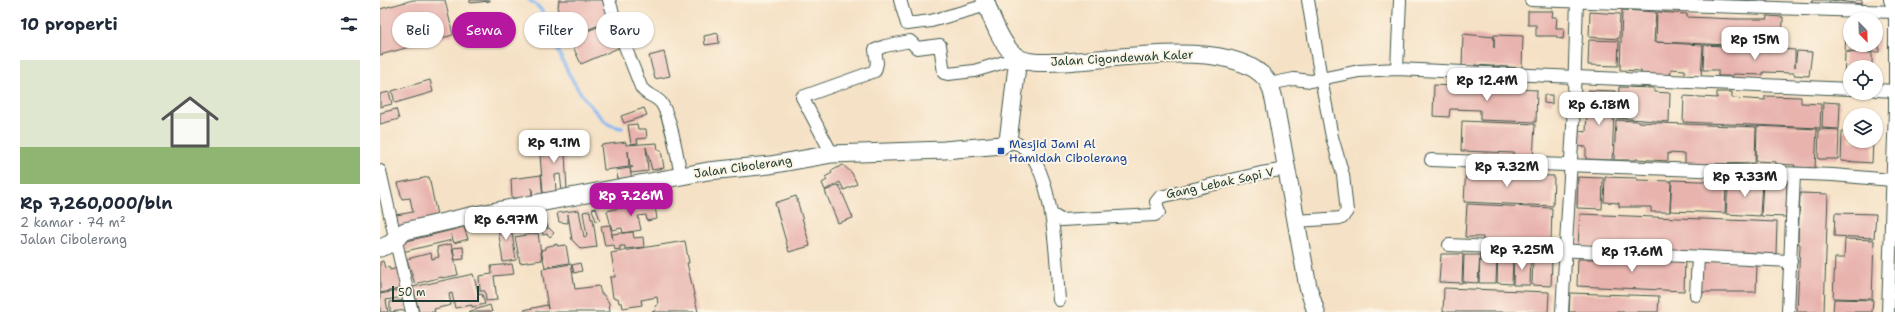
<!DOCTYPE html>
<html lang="id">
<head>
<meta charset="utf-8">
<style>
	body { margin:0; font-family:"Shantell Sans",sans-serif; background:#f2f2f3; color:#1f2937; height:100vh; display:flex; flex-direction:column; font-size:15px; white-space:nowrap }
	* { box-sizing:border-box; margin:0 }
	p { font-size:13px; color:#747a83 }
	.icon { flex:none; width:22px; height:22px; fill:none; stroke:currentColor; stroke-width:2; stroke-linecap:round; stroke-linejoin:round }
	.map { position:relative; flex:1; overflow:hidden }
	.panel { display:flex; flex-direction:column; background:#fff; width:380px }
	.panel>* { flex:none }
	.guide { position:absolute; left:12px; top:12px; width:380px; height:36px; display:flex; gap:8px }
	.needle { width:26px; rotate:157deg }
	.buttons { position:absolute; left:1463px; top:12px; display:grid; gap:8px }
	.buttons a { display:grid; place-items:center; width:40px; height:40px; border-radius:50%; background:#fff; box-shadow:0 1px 3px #0004; font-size:20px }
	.scale { position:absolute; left:12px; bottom:10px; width:87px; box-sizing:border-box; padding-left:4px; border:2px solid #1f3d34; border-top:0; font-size:11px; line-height:14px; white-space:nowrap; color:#1f3d34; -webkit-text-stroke:3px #fcf5e5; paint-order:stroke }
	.price { position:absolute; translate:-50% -34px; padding:0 9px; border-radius:8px; background:#fff; color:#222; font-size:13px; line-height:26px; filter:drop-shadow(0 1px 2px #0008) }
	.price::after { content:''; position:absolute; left:50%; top:24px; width:12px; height:9px; margin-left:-6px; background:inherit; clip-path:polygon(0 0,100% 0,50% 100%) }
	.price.current { background:#b5179e; color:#fff }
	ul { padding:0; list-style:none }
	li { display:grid; align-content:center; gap:8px; height:212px; padding:0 20px }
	li span { display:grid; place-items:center; height:124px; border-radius:0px; color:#555 }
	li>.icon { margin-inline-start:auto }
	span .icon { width:72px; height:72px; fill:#fffc; stroke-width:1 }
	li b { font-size:17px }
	h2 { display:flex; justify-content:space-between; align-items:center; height:48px; padding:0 20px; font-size:17px }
	.pill { padding:0 14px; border-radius:18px; background:#fff; box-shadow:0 1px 3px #0004; font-size:14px; line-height:36px }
	.pill.current { background:#b5179e; color:#fff }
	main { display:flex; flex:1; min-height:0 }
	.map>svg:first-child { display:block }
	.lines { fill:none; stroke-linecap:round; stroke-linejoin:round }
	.stream { stroke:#86b7f2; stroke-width:3.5 }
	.building { fill:#e8b2ad }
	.street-casing { stroke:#3f564a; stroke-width:14 }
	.secondary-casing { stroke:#3f564a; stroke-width:19 }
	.street { stroke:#fff; stroke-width:12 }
	.secondary { stroke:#fff; stroke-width:17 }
	.transit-dot { fill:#1a4fb4; stroke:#fcf5e5; stroke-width:1.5 }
	.labels { text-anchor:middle; stroke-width:4; stroke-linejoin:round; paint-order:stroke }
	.street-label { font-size:12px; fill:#1f3d34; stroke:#fcf5e5 }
	.transit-label { font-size:12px; fill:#164399; stroke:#fcf5e5; text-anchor:start }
</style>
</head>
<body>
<main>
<section class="panel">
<h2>10 properti<svg class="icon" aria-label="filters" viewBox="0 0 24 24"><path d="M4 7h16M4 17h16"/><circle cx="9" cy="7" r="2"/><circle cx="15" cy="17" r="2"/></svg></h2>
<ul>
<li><span style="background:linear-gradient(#dfe7d0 70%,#8fb573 0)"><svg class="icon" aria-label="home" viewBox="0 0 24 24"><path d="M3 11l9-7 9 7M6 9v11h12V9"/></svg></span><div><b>Rp 7,260,000/bln</b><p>2 kamar · 74 m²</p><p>Jalan Cibolerang</p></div></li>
</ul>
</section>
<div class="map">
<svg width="1515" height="312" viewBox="0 0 1515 312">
	<rect width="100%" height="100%" fill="#fcf5e5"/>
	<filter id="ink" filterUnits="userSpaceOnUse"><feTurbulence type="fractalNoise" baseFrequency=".025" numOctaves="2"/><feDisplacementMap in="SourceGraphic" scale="8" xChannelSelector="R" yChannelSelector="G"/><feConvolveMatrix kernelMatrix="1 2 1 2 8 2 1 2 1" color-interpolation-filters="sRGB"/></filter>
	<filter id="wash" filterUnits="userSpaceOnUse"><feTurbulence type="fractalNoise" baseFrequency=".012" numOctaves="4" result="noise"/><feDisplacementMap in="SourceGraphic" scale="16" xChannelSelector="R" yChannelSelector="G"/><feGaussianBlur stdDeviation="0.9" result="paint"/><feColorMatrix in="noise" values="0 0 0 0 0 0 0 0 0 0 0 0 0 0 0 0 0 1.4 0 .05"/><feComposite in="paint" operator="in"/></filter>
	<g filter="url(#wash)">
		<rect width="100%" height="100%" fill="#f5e1c5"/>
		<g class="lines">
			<path class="stream" d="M 149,0 C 172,12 173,41 183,62 C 192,81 201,96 215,111 C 225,121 227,126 242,128"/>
		</g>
		<g id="blocks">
			<g class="building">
				<polygon points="33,0 65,0 73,35 0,55 0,9"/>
				<polygon points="90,0 110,0 110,1 90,3"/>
				<polygon points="179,0 225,0 232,20 186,38 177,15"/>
				<polygon points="1338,0 1387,0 1387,5 1338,2"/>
				<polygon points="1432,0 1450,0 1449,9 1432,7"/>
				<polygon points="1451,0 1482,0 1482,4"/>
				<polygon points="1242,10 1276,12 1274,42 1323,45 1321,77 1305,77 1305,70 1291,69 1290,76 1261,75 1261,71 1240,70"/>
				<polygon points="1148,11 1173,11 1172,17 1177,17 1176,28 1184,28 1183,39 1177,38 1177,36 1156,36 1156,25 1148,25"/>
				<polygon points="1210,12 1240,14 1239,39 1209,37"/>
				<polygon points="1277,12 1307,14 1307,17 1355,19 1387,19 1387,16 1403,17 1402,47 1276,42"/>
				<polygon points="1467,20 1470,20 1470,45 1496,45 1496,28 1499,28 1499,52 1465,51"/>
				<polygon points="233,21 243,46 201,64 189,38"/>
				<polygon points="338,33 339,43 325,45 324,36"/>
				<polygon points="1083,34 1114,37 1114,48 1114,35 1143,36 1142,68 1095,65 1095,68 1082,67"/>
				<polygon points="1209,40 1239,41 1238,66 1208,65"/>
				<polygon points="1324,45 1415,50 1415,67 1417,51 1432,52 1429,76 1414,75 1414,73 1383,72 1383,75 1353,74 1353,76 1338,76 1338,70 1323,70"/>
				<polygon points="284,52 290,76 275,79 269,56"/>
				<polygon points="1465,52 1492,53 1492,67 1470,67 1470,81 1464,81"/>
				<polygon points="50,80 53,92 15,103 12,91"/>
				<polygon points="1071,82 1086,83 1086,87 1157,90 1156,122 1100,120 1100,110 1070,109 1069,117 1053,116 1054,85 1071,86"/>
				<polygon points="1239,87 1274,88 1274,92 1290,93 1289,122 1237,118"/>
				<polygon points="1208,90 1235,91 1232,160 1206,159 1206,147 1198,146 1199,131 1206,132"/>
				<polygon points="9,92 12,104 0,107 0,94"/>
				<polygon points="1337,92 1352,92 1352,98 1385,100 1385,96 1421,97 1421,103 1441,104 1440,128 1303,122 1304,96 1337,98"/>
				<polygon points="1164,95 1172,95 1172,104 1164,103"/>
				<polygon points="1443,102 1460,103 1459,129 1442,128"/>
				<polygon points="264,108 267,115 244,123 241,116"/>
				<polygon points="16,109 19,119 0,124 0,113"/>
				<polygon points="1236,120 1257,121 1257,122 1376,127 1375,163 1305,165 1305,154 1288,153 1288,161 1256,159 1256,160 1234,160"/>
				<polygon points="1082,121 1155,124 1153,160 1133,159 1134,153 1081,151"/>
				<polygon points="257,124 258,129 266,129 267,138 257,139 258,143 251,144 248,125"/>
				<polygon points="1377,126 1437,129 1435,168 1414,167 1415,165 1396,164 1396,162 1376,161"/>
				<polygon points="1439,129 1459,130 1458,159 1438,159"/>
				<polygon points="1462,131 1470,131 1470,141 1493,141 1492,163 1461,161"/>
				<polygon points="184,135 187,190 182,191 180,174 175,175 176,192 163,193 160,155 166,155 164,136"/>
				<polygon points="246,142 246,145 277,143 278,150 281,150 284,168 272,170 266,147 268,171 251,173 250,168 253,167 250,167 248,151 249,167 224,170 221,145"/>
				<polygon points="463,165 472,173 477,184 464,190 460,182 445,190 442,183 447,180 445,177 452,173 451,171"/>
				<polygon points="1086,166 1134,170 1134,175 1174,176 1173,206 1084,202"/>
				<polygon points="250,168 252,181 239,183 236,170"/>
				<polygon points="161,175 163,199 152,200 152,188 152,198 132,198 131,179"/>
				<polygon points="49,177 58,220 19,228 16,215 33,212 30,198 22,199 18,183"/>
				<polygon points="1198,177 1223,178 1222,209 1197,208"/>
				<polygon points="1225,177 1257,178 1257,180 1291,181 1290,212 1271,212 1271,207 1239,207 1239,203 1224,202"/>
				<polygon points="1292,180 1346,182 1345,213 1290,211"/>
				<polygon points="1364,180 1382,181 1380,216 1346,214 1348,183 1364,184"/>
				<polygon points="1383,182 1407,183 1406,217 1381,216"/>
				<polygon points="459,185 473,218 458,223 445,191"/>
				<polygon points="1420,193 1448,194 1444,312 1417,312 1420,244 1418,243"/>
				<polygon points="416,196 430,246 409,252 395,203"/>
				<polygon points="274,200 277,219 267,221 266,215 258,216 261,230 243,233 242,228 232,230 227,211 256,204 256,207 265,207 264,202"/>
				<polygon points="1087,204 1172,208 1171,242 1154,242 1154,248 1133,247 1134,241 1103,240 1103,237 1085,237"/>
				<polygon points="216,208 220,220 216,221 212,209"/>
				<polygon points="199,210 204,237 207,236 203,212 210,211 211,219 213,219 217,247 201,249 192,240 188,214 188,223 179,222 177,213"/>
				<polygon points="1455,213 1496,214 1494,238 1454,236"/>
				<polygon points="1200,214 1397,222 1396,254 1361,252 1360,257 1281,253 1281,249 1198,246"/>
				<polygon points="163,215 168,227 154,229 153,225 150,226 149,217"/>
				<polygon points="130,220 136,260 123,262 117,222"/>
				<polygon points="230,225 233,240 232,234 253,232 254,238 263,237 264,247 245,249 245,246 240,246 240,249 235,250 234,245 225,246 221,226"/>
				<polygon points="84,227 88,239 74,243 71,234 72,240 22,252 19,243"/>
				<polygon points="169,228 174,233 170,237 167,234 163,235 161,229"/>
				<polygon points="158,233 162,260 140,263 135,237"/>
				<polygon points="1465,239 1494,240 1492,299 1453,298 1455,258 1464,258"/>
				<polygon points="305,241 309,263 307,263 318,312 272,312 276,310 275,306 278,305 277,297 261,300 262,305 243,308 242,303 239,303 238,298 233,298 230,277 235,277 235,275 231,253"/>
				<polygon points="71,244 78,275 62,278 62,277 35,284 27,259 51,253 52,259 59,257 57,247"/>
				<polygon points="177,244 177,246 186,245 189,263 165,267 161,250 165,249 165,247"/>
				<polygon points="83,247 84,259 75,260 73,248"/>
				<polygon points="1061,254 1083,254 1082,283 1059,282"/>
				<polygon points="1100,254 1117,254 1116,283 1099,283"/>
				<polygon points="1084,255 1100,255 1098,283 1083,282"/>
				<polygon points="1118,255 1133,256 1132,284 1117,283"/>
				<polygon points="1218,256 1305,259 1304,291 1197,286 1198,259 1218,259"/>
				<polygon points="1134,257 1151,257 1150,285 1133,285"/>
				<polygon points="1153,259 1172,260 1171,286 1152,285"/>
				<polygon points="3,261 5,268 9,267 10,270 18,268 23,288 0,293 0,262"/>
				<polygon points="1320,261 1377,263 1376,292 1319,292"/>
				<polygon points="200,263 202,271 194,273 192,265"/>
				<polygon points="132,264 134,274 114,276 117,300 106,301 105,291 100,291 99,276 112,274 111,266"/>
				<polygon points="191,264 195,289 219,286 221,294 223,294 229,303 230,312 144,312 144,310 167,305 168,309 162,269"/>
				<polygon points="93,274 99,295 102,294 105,304 92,307 92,305 75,308 72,293 69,294 71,305 54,309 55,312 39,312 33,287"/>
				<polygon points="1064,288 1169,292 1168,312 1063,312"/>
				<polygon points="22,290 23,297 6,300 8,312 0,312 0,294"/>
				<polygon points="1190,293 1279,296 1278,312 1189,312"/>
				<polygon points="1454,299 1493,300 1492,312 1453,312"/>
				<polygon points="26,300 27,310 10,312 10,302"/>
				<polygon points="110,305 112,312 88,312"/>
			</g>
		</g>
	</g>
	<g filter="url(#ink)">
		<use href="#blocks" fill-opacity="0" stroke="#3f564a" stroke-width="1"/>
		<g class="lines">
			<g class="street-casing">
				<g id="street">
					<path d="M 229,0 L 237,26 L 261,87 C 266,96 277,96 282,104 C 292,121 297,156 301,176"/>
					<polyline points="520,0 527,24 551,21 607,5"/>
					<polyline points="1151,0 1515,12"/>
					<polyline points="1017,69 1020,0"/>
					<polyline points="889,84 914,79 931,81 979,71 1017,69 1470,89"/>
					<polyline points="1496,90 1515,91"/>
					<path d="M 628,141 C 632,142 636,143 640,145 C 675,165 676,264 679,300"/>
					<polyline points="452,154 422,97 495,71 497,63 495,50 505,46 530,41 537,48 560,45 564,73 568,74 594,71 638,58"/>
					<polyline points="1051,160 1453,175 1512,180"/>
					<polyline points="0,171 32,312"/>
					<polyline points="673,215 681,220 775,215 779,212 776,202 780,197 881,173 907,169"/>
					<polyline points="916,221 962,218 967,211 963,175 952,137 941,79 928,0"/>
					<polyline points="1069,245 1411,261"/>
					<polyline points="1316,295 1318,257"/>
					<polyline points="1182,312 1193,126 1197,0"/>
					<polyline points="1408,312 1414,174"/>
					<polyline points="1508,312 1515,108 1515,12 1510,0"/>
				</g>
			</g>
			<g class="secondary-casing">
				<g id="secondary">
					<path d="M 605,0 C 611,17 622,47 637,57 C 650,65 669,62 682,62 C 732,60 851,37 886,79 C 891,84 892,93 894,99 L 928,287 L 936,312"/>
					<polyline points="0,248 10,244 25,231 90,216 328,171 390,165 452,154 564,150 622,145 628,141 638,58"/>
				</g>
			</g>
			<use href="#street" class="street"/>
			<use href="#secondary" class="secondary"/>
		</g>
	</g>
	<rect class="transit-dot" x="617" y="147" width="8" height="8" rx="2"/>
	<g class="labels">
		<g class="street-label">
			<text transform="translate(742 58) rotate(-3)" y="4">Jalan Cigondewah Kaler</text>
			<text transform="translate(363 167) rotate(-8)" y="4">Jalan Cibolerang</text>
			<text transform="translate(840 183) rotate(-12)" y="4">Gang Lebak Sapi V</text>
		</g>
		<g class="transit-label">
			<text x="629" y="148">Mesjid Jami Al<tspan x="629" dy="14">Hamidah Cibolerang</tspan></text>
		</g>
	</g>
</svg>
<div class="buttons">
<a><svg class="needle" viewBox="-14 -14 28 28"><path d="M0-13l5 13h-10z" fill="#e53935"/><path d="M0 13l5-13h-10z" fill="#747a83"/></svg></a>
<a><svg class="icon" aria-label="locate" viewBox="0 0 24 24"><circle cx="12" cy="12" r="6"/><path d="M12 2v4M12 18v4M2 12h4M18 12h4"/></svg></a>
<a><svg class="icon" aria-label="layers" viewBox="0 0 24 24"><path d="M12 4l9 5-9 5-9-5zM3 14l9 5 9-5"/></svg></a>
</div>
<div class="scale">50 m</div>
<b class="price" style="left:1375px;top:61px">Rp 15M</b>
<b class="price" style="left:1107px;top:102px">Rp 12.4M</b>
<b class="price" style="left:1219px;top:126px">Rp 6.18M</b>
<b class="price" style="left:174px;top:164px">Rp 9.1M</b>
<b class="price" style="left:1127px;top:188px">Rp 7.32M</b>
<b class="price" style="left:1365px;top:198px">Rp 7.33M</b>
<b class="price current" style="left:251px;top:217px">Rp 7.26M</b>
<b class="price" style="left:126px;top:241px">Rp 6.97M</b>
<b class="price" style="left:1142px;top:271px">Rp 7.25M</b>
<b class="price" style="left:1252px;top:273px">Rp 17.6M</b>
<div class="guide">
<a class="pill">Beli</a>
<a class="pill current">Sewa</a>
<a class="pill">Filter</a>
<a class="pill">Baru</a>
</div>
</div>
</main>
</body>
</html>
